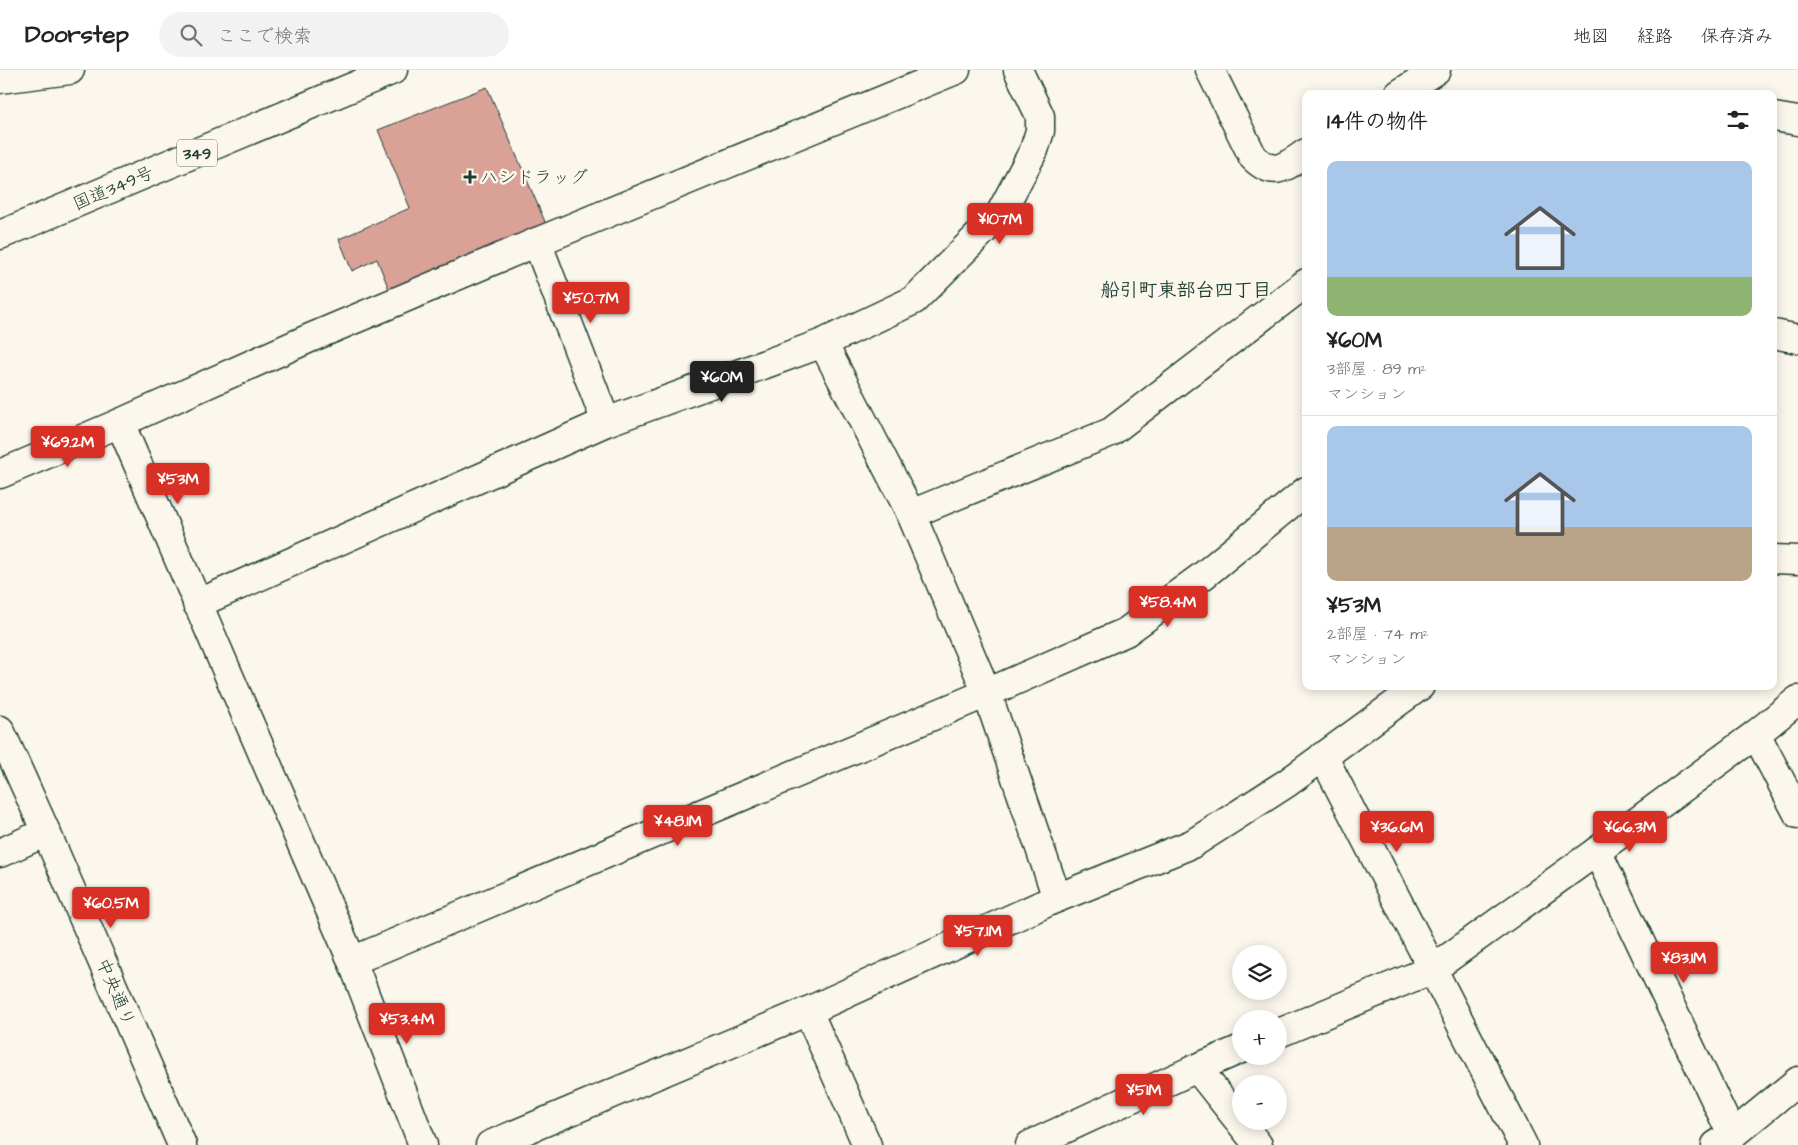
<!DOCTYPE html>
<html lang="ja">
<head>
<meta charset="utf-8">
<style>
	body { margin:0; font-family:"Architects Daughter","Klee One",sans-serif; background:#f2f2f2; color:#222; height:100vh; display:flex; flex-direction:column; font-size:19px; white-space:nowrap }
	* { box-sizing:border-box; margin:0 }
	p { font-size:16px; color:#767676 }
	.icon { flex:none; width:28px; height:28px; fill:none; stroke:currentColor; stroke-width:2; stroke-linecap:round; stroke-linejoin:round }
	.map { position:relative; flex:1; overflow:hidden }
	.panel { position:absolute; left:1302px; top:20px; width:475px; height:600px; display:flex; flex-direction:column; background:#fff; border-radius:10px; box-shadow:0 2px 12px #0003 }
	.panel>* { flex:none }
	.buttons { position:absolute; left:1232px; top:875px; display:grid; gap:10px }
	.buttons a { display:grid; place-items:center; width:55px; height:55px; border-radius:50%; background:#fff; box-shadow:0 2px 12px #0003; font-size:25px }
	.price { position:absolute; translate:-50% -42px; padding:0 11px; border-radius:5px; background:#d93025; color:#fff; font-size:16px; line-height:32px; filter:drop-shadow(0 1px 2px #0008) }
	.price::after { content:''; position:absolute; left:50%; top:30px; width:15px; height:11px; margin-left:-8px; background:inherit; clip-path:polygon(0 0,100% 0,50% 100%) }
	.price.active { background:#222; color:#fff }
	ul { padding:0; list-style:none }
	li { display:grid; align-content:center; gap:10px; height:265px; padding:0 25px }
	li+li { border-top:1px solid #e0e0e0 }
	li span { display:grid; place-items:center; height:155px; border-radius:10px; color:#555 }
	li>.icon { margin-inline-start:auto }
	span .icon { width:90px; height:90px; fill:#fffc; stroke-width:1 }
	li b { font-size:21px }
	h2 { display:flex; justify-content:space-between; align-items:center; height:60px; padding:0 25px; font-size:21px }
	header { display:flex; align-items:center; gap:30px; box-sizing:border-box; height:70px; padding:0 25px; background:#fff; border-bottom:1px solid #e0e0e0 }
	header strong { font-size:24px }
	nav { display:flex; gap:28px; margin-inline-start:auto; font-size:18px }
	.search { width:350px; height:45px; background:#f2f2f2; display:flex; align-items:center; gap:12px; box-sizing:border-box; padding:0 18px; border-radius:28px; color:#767676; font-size:19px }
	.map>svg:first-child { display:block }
	.building { fill:#daa197; stroke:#1f3d34 }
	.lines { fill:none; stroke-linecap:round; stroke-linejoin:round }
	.street-casing { stroke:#1f3d34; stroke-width:31 }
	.secondary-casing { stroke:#1f3d34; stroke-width:31 }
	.highway-casing { stroke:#1f3d34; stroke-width:31 }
	.street { stroke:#fbf7ec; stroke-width:28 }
	.secondary { stroke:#fbf7ec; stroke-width:28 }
	.highway { stroke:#fbf7ec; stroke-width:28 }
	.poi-dot { fill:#1f3d34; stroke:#fbf7ec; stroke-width:2 }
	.labels { text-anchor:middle; stroke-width:5; stroke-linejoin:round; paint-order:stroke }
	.shield { fill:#fbf7ec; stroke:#61756b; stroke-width:1 }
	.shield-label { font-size:16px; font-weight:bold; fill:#1f3d34 }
	.poi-label { font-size:18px; fill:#1f3d34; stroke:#fbf7ec; text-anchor:start }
	.street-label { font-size:18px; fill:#1f3d34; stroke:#fbf7ec }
	.neighbourhood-label { font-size:19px; font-weight:bold; fill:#1f3d34; stroke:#fbf7ec }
</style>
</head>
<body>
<header>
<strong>Doorstep</strong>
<div class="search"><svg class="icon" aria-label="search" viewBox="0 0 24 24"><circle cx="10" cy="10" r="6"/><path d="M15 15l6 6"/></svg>ここで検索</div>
<nav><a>地図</a><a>経路</a><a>保存済み</a></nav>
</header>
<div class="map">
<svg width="1798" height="1075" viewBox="0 0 1798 1075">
	<rect width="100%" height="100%" fill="#fbf7ec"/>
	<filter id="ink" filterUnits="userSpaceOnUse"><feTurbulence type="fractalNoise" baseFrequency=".02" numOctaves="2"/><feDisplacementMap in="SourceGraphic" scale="10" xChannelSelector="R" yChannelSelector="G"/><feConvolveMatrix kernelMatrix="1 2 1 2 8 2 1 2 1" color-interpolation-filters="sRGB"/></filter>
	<g filter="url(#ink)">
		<polygon class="building" points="487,17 549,161 390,222 377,189 352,201 339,169 410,138 378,60"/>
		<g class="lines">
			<g class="street-casing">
				<g id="street">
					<path d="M 1210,0 L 1253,87 C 1274,108 1285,97 1306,83"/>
					<polyline points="0,9 70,0"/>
					<polyline points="1399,24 1436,0"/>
					<polyline points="1774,47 1798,51"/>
					<polyline points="537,172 606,352"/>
					<polyline points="1774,264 1798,269"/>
					<polyline points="823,273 911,444 987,623 1057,828"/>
					<polyline points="120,353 352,891 423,1075"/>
					<polyline points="0,404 120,353 310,268 537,172 956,0"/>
					<polyline points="911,444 1111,362 1306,213"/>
					<polyline points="197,534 606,352 823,273 914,230 1000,144 1034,80 1040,61 1040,46 1018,0"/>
					<polyline points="1756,664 1798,744"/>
					<polyline points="1323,686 1523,1075"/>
					<polyline points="1597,781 1732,1065"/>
					<polyline points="0,783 46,762"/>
					<polyline points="352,891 987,623 1126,562 1204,505 1306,421"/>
					<polyline points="808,941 867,1075"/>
					<polyline points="1279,963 1433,899 1597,781 1756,664 1798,630"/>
					<polyline points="1197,998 1258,1075"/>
					<polyline points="1030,1075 1197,998 1241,979"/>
					<polyline points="1716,1075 1732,1065 1798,1011"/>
				</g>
			</g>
			<g class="secondary-casing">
				<g id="secondary">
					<polyline points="1774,489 1798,490"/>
					<polyline points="0,660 46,762 182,1075"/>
					<polyline points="490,1075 808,941 1057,828 1192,774 1287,713 1420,616"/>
				</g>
			</g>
			<g class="highway-casing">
				<polyline id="highway" points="0,165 393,0"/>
			</g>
			<use href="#street" class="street"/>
			<use href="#secondary" class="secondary"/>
			<use href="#highway" class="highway"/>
		</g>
	</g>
	<path class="poi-dot" d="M467.5 99.5h5v5h5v5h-5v5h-5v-5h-5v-5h5z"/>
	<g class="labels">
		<rect class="shield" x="177" y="69.5" width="40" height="27" rx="4"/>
		<g class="shield-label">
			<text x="197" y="89">349</text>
		</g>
		<g class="poi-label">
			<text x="480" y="113">ハシドラッグ</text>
		</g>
		<g class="street-label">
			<text transform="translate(113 118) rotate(-23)" y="6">国道349号</text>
			<text transform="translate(116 922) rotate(67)" y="6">中央通り</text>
		</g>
		<g class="neighbourhood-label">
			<text x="1186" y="226">船引町東部台四丁目</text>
		</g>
	</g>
</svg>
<div class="buttons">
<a><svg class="icon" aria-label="layers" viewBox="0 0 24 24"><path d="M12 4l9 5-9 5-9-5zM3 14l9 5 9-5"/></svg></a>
<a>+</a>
<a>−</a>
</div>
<b class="price" style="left:1000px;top:175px">¥107M</b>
<b class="price" style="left:591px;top:254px">¥50.7M</b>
<b class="price active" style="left:722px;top:333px">¥60M</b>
<b class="price" style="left:68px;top:398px">¥69.2M</b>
<b class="price" style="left:178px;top:435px">¥53M</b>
<b class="price" style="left:1168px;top:558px">¥58.4M</b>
<b class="price" style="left:678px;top:777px">¥48.1M</b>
<b class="price" style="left:1397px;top:783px">¥36.6M</b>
<b class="price" style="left:1630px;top:783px">¥66.3M</b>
<b class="price" style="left:111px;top:859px">¥60.5M</b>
<b class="price" style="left:978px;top:887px">¥57.1M</b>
<b class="price" style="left:1684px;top:914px">¥83.1M</b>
<b class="price" style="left:407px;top:975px">¥53.4M</b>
<b class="price" style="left:1144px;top:1046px">¥51M</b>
<section class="panel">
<h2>14件の物件<svg class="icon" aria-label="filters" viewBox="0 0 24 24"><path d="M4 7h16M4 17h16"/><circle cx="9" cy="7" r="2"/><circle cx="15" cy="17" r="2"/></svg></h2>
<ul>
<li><span style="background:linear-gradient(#a9c7e8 75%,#8fb573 0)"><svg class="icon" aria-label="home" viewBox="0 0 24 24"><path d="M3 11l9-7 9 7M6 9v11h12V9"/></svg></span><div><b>¥60M</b><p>3部屋 · 89 m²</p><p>マンション</p></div></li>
<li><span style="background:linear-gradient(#a9c7e8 65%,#b9a48a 0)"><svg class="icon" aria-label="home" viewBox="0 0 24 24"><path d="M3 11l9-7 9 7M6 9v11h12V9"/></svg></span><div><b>¥53M</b><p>2部屋 · 74 m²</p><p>マンション</p></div></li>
</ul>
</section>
</div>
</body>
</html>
